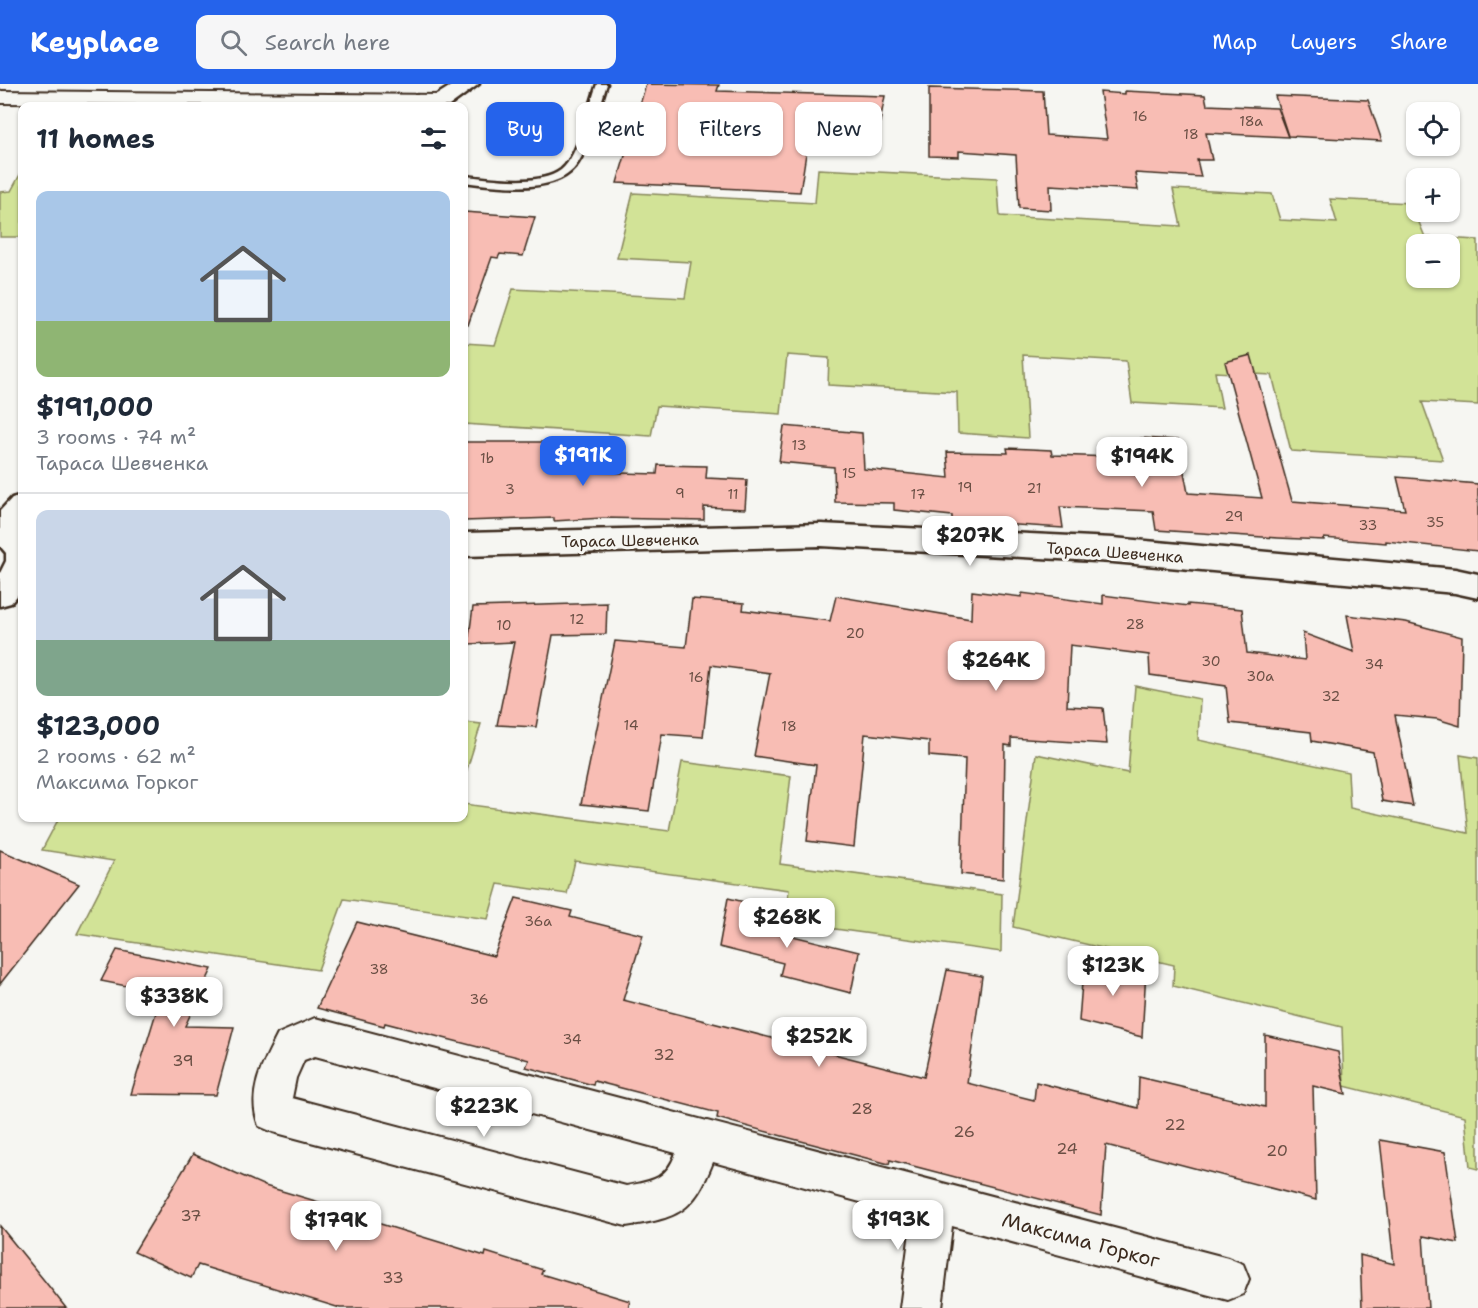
<!DOCTYPE html>
<html lang="en">
<head>
<meta charset="utf-8">
<style>
	body { margin:0; font-family:"Shantell Sans",sans-serif; background:#f6f6f7; color:#1f2937; height:100vh; display:flex; flex-direction:column; font-size:22px; white-space:nowrap }
	* { box-sizing:border-box; margin:0 }
	p { font-size:20px; color:#747a83 }
	.icon { flex:none; width:33px; height:33px; fill:none; stroke:currentColor; stroke-width:2; stroke-linecap:round; stroke-linejoin:round }
	.map { position:relative; flex:1; overflow:hidden }
	.details { position:absolute; left:18px; top:18px; width:450px; height:720px; display:flex; flex-direction:column; background:#fff; border-radius:12px; box-shadow:0 2px 4px #0004 }
	.details>* { flex:none }
	.guide { position:absolute; left:486px; top:18px; width:570px; height:54px; display:flex; gap:12px }
	.buttons { position:absolute; left:1406px; top:18px; display:grid; gap:12px }
	.buttons a { display:grid; place-items:center; width:54px; height:54px; border-radius:12px; background:#fff; box-shadow:0 2px 4px #0004; font-size:30px }
	.price { position:absolute; translate:-50% -51px; padding:0 14px; border-radius:12px; background:#fff; color:#222; font-size:20px; line-height:39px; filter:drop-shadow(0 2px 3px #0008) }
	.price::after { content:''; position:absolute; left:50%; top:36px; width:18px; height:14px; margin-left:-9px; background:inherit; clip-path:polygon(0 0,100% 0,50% 100%) }
	.price.current { background:#2563eb; color:#fff }
	ul { padding:0; list-style:none }
	li { display:grid; align-content:center; gap:12px; height:318px; padding:0 18px }
	li+li { border-top:2px solid #e0e1e3 }
	li span { display:grid; place-items:center; height:186px; border-radius:12px; color:#555 }
	li>.icon { margin-inline-start:auto }
	span .icon { width:108px; height:108px; fill:#fffc; stroke-width:1 }
	li b { font-size:26px }
	h2 { display:flex; justify-content:space-between; align-items:center; height:72px; padding:0 18px; font-size:26px }
	.tag { padding:0 21px; border-radius:12px; background:#fff; box-shadow:0 2px 4px #0004; font-size:21px; line-height:54px }
	.tag.current { background:#2563eb; color:#fff }
	header { display:flex; align-items:center; gap:36px; box-sizing:border-box; height:84px; padding:0 30px; background:#2563eb; color:#fff }
	header strong { font-size:28px }
	nav { display:flex; gap:33px; margin-inline-start:auto; font-size:21px }
	.search { width:420px; height:54px; background:#f6f6f7; display:flex; align-items:center; gap:15px; box-sizing:border-box; padding:0 21px; border-radius:12px; color:#747a83; font-size:22px }
	.map>svg:first-child { display:block }
	.green { fill:#d2e397; stroke:#86865a; stroke-width:1.5; fill-rule:evenodd }
	.building { fill:#f8bdb4; stroke:#3b2a1e; stroke-width:1.5 }
	.lines { fill:none; stroke-linecap:round; stroke-linejoin:round }
	.lane-casing { stroke:#3b2a1e; stroke-width:5 }
	.street-casing { stroke:#3b2a1e; stroke-width:4 }
	.secondary-casing { stroke:#3b2a1e; stroke-width:5 }
	.lane { fill:#f6f6f2; fill-rule:evenodd }
	.street { fill:#f6f6f2; fill-rule:evenodd }
	.secondary { fill:#f6f6f2; fill-rule:evenodd }
	.labels { text-anchor:middle; stroke-width:6; stroke-linejoin:round; paint-order:stroke }
	.number-label { font-size:14px; fill:#6a4f44 }
	.street-label { font-size:16px; fill:#3b2a1e; stroke:#f6f6f2 }
	.near-number-label { font-size:16px; fill:#6a4f44 }
	.near-street-label { font-size:20px; fill:#3b2a1e; stroke:#f6f6f2 }
</style>
</head>
<body>
<header>
<strong>Keyplace</strong>
<div class="search"><svg class="icon" aria-label="search" viewBox="0 0 24 24"><circle cx="10" cy="10" r="6"/><path d="M15 15l6 6"/></svg>Search here</div>
<nav><a>Map</a><a>Layers</a><a>Share</a></nav>
</header>
<div class="map">
<svg width="1478" height="1224" viewBox="0 0 1478 1224">
	<rect width="100%" height="100%" fill="#f6f6f2"/>
	<filter id="ink" filterUnits="userSpaceOnUse"><feTurbulence type="fractalNoise" baseFrequency=".0167" numOctaves="2"/><feDisplacementMap in="SourceGraphic" scale="12" xChannelSelector="R" yChannelSelector="G"/><feConvolveMatrix kernelMatrix="1 2 1 2 8 2 1 2 1" color-interpolation-filters="sRGB"/></filter>
	<g filter="url(#ink)">
		<g class="green">
			<path d="M 818,85 L 997,94 L 1000,132 L 1181,142 L 1173,105 L 1272,110 L 1280,136 L 1337,139 L 1330,115 L 1411,119 L 1425,153 L 1478,156 L 1478,321 L 1422,318 L 1443,376 L 1291,367 L 1272,291 L 1215,288 L 1222,324 L 1132,319 L 1126,277 L 1023,271 L 1028,354 L 958,349 L 957,308 L 828,301 L 829,274 L 787,271 L 781,330 L 657,322 L 651,352 L 464,340 L 464,259 L 495,261 L 513,205 L 685,214 L 691,178 L 617,174 L 633,109 L 815,119 ZM 1416,160 L 1449,160 L 1449,194 L 1416,194 Z"/>
			<polygon points="22,87 22,153 0,153 0,108 11,107"/>
			<polygon points="1135,602 1200,615 1198,656 1348,688 1350,724 1468,749 1460,671 1478,674 1478,1085 1470,1083 1465,1032 1344,1002 1342,943 1173,902 1174,881 1013,843 1036,670 1128,689"/>
			<polygon points="464,638 481,640 464,695"/>
			<polygon points="682,678 791,692 780,780 1002,810 1001,868 785,838 789,806 575,777 567,810 498,800 488,835 344,815 318,886 77,850 114,777 42,766 59,734 464,734 464,720 669,747"/>
		</g>
		<g class="building">
			<polygon points="646,0 719,1 717,7 885,12 874,69 807,63 800,108 617,99"/>
			<polygon points="929,4 1043,7 1046,51 1107,55 1100,8 1125,10 1125,7 1205,11 1207,21 1277,24 1288,53 1206,49 1212,76 1197,76 1201,93 1135,89 1138,106 1050,101 1051,126 1019,124 1016,71 959,67 959,73 929,72"/>
			<polygon points="1275,12 1368,16 1382,57 1288,52"/>
			<polygon points="464,128 535,133 523,172 500,170 498,174 492,173 468,241 464,240"/>
			<polygon points="1251,271 1292,417 1405,426 1397,393 1478,400 1478,467 1386,457 1386,459 1324,454 1324,456 1278,454 1156,446 1153,427 1060,423 1063,444 952,437 952,432 894,426 894,419 835,418 834,383 779,378 784,342 862,349 864,385 949,394 947,368 1008,369 1007,364 1051,366 1052,371 1144,374 1141,354 1178,356 1188,409 1262,414 1225,278"/>
			<polygon points="464,358 578,358 576,386 583,385 583,388 657,390 658,381 707,382 706,394 747,396 745,425 704,423 704,436 603,434 554,437 554,434 464,437"/>
			<polygon points="972,507 1022,513 1022,509 1103,520 1103,511 1188,522 1188,520 1242,525 1247,569 1305,576 1303,549 1354,568 1347,531 1406,538 1462,553 1460,642 1437,635 1395,631 1413,722 1382,717 1373,668 1312,657 1311,648 1230,639 1226,602 1150,591 1149,571 1070,561 1067,622 1103,624 1107,660 1011,654 1011,662 1005,661 1003,795 961,790 965,675 929,672 929,657 865,650 854,763 807,757 816,681 754,672 770,589 711,581 703,653 662,650 649,727 581,720 615,557 686,563 692,515 744,519 743,526 830,537 836,512 971,535"/>
			<polygon points="607,519 606,550 553,551 536,643 497,641 514,558 468,560 473,523"/>
			<polygon points="0,766 79,800 0,900"/>
			<polygon points="516,814 572,827 570,833 643,851 623,916 924,993 947,886 982,892 967,999 1034,1016 1036,998 1138,1024 1139,993 1265,1023 1265,951 1338,968 1346,1010 1313,1002 1316,1116 1106,1061 1101,1131 890,1076 889,1080 782,1052 717,1034 718,1029 594,997 593,1001 526,983 529,976 385,939 384,942 317,924 357,838 494,872"/>
			<polygon points="728,814 769,824 764,845 859,868 851,909 780,891 783,879 719,863"/>
			<polygon points="117,866 212,885 185,942 234,943 216,1011 131,1010 162,909 101,897"/>
			<polygon points="1084,873 1146,887 1142,953 1079,937"/>
			<polygon points="1380,1056 1445,1068 1458,1159 1423,1152 1428,1224 1362,1224 1360,1171 1394,1180"/>
			<polygon points="193,1070 265,1102 339,1124 338,1127 485,1172 486,1168 543,1186 541,1190 630,1217 628,1224 340,1224 198,1181 191,1194 134,1168"/>
			<polygon points="0,1142 43,1195 66,1224 0,1224"/>
		</g>
		<g class="lines">
			<g class="lane-casing">
				<path id="lane" d="M 597,0 L 607,0 C 598,26 593,56 578,79 C 558,112 496,102 464,98 L 464,92 C 490,94 538,103 561,86 C 579,72 589,22 597,0 Z"/>
			</g>
			<g class="street-casing">
				<g id="street">
					<polygon points="0,7 441,11 448,13 451,17 444,22 0,19"/>
					<path d="M 315,934 L 1228,1174 L 1243,1180 L 1249,1195 L 1243,1210 L 1228,1216 L 952,1142 L 942,1224 L 900,1224 L 912,1132 L 713,1078 C 693,1129 678,1134 626,1142 L 273,1048 L 259,1042 C 246,1009 263,979 278,950 ZM 315,972 L 676,1069 C 666,1096 652,1097 626,1102 L 292,1014 L 296,994 L 304,976 Z"/>
				</g>
			</g>
			<g class="secondary-casing">
				<g id="secondary">
					<polygon points="454,0 479,0 449,22 425,22 427,17"/>
					<polygon points="22,411 22,441 19,445 22,447 22,506 11,519 0,522 0,489 6,477 6,469 0,462 0,427 12,414"/>
					<polygon points="821,440 1113,454 1455,485 1478,490 1478,514 1455,509 1113,478 821,462 464,472 464,449"/>
				</g>
			</g>
			<use href="#lane" class="lane"/>
			<use href="#street" class="street"/>
			<use href="#secondary" class="secondary"/>
		</g>
	</g>
	<g class="labels">
		<g class="number-label">
			<text x="1140" y="37">16</text>
			<text x="1251" y="42">18a</text>
			<text x="1191" y="55">18</text>
			<text x="799" y="366">13</text>
			<text x="487" y="379">1b</text>
			<text x="849" y="394">15</text>
			<text x="965" y="408">19</text>
			<text x="1034" y="409">21</text>
			<text x="510" y="410">3</text>
			<text x="680" y="414">9</text>
			<text x="733" y="415">11</text>
			<text x="918" y="415">17</text>
			<text x="1234" y="437">29</text>
			<text x="1435" y="443">35</text>
			<text x="1368" y="446">33</text>
			<text x="577" y="540">12</text>
			<text x="1135" y="545">28</text>
			<text x="504" y="546">10</text>
			<text x="855" y="554">20</text>
			<text x="1211" y="582">30</text>
			<text x="1374" y="585">34</text>
			<text x="1260" y="597">30a</text>
			<text x="696" y="598">16</text>
			<text x="1331" y="617">32</text>
			<text x="631" y="646">14</text>
			<text x="789" y="647">18</text>
			<text x="538" y="842">36a</text>
			<text x="379" y="890">38</text>
			<text x="479" y="920">36</text>
			<text x="572" y="960">34</text>
		</g>
		<g class="street-label">
			<text transform="translate(630 456) rotate(-1)" y="6">Тараса Шевченка</text>
			<text transform="translate(1115 468) rotate(4)" y="6">Тараса Шевченка</text>
		</g>
		<g class="near-number-label">
			<text x="664" y="976">32</text>
			<text x="183" y="982">39</text>
			<text x="862" y="1030">28</text>
			<text x="1175" y="1046">22</text>
			<text x="964" y="1053">26</text>
			<text x="1067" y="1070">24</text>
			<text x="1277" y="1072">20</text>
			<text x="191" y="1137">37</text>
			<text x="393" y="1199">33</text>
		</g>
		<g class="near-street-label">
			<text transform="translate(1081 1156) rotate(15)" y="7">Максима Горког</text>
		</g>
	</g>
</svg>
<div class="buttons">
<a><svg class="icon" aria-label="locate" viewBox="0 0 24 24"><circle cx="12" cy="12" r="6"/><path d="M12 2v4M12 18v4M2 12h4M18 12h4"/></svg></a>
<a>+</a>
<a>−</a>
</div>
<b class="price current" style="left:583px;top:403px">$191K</b>
<b class="price" style="left:1142px;top:404px">$194K</b>
<b class="price" style="left:970px;top:483px">$207K</b>
<b class="price" style="left:996px;top:608px">$264K</b>
<b class="price" style="left:787px;top:865px">$268K</b>
<b class="price" style="left:1113px;top:913px">$123K</b>
<b class="price" style="left:174px;top:944px">$338K</b>
<b class="price" style="left:819px;top:984px">$252K</b>
<b class="price" style="left:484px;top:1054px">$223K</b>
<b class="price" style="left:898px;top:1167px">$193K</b>
<b class="price" style="left:336px;top:1168px">$179K</b>
<div class="guide">
<a class="tag current">Buy</a>
<a class="tag">Rent</a>
<a class="tag">Filters</a>
<a class="tag">New</a>
</div>
<section class="details">
<h2>11 homes<svg class="icon" aria-label="filters" viewBox="0 0 24 24"><path d="M4 7h16M4 17h16"/><circle cx="9" cy="7" r="2"/><circle cx="15" cy="17" r="2"/></svg></h2>
<ul>
<li><span style="background:linear-gradient(#a9c7e8 70%,#8fb573 0)"><svg class="icon" aria-label="home" viewBox="0 0 24 24"><path d="M3 11l9-7 9 7M6 9v11h12V9"/></svg></span><div><b>$191,000</b><p>3 rooms · 74 m²</p><p>Тараса Шевченка</p></div></li>
<li><span style="background:linear-gradient(#c9d6e8 70%,#7fa58c 0)"><svg class="icon" aria-label="home" viewBox="0 0 24 24"><path d="M3 11l9-7 9 7M6 9v11h12V9"/></svg></span><div><b>$123,000</b><p>2 rooms · 62 m²</p><p>Максима Горког</p></div></li>
</ul>
</section>
</div>
</body>
</html>
